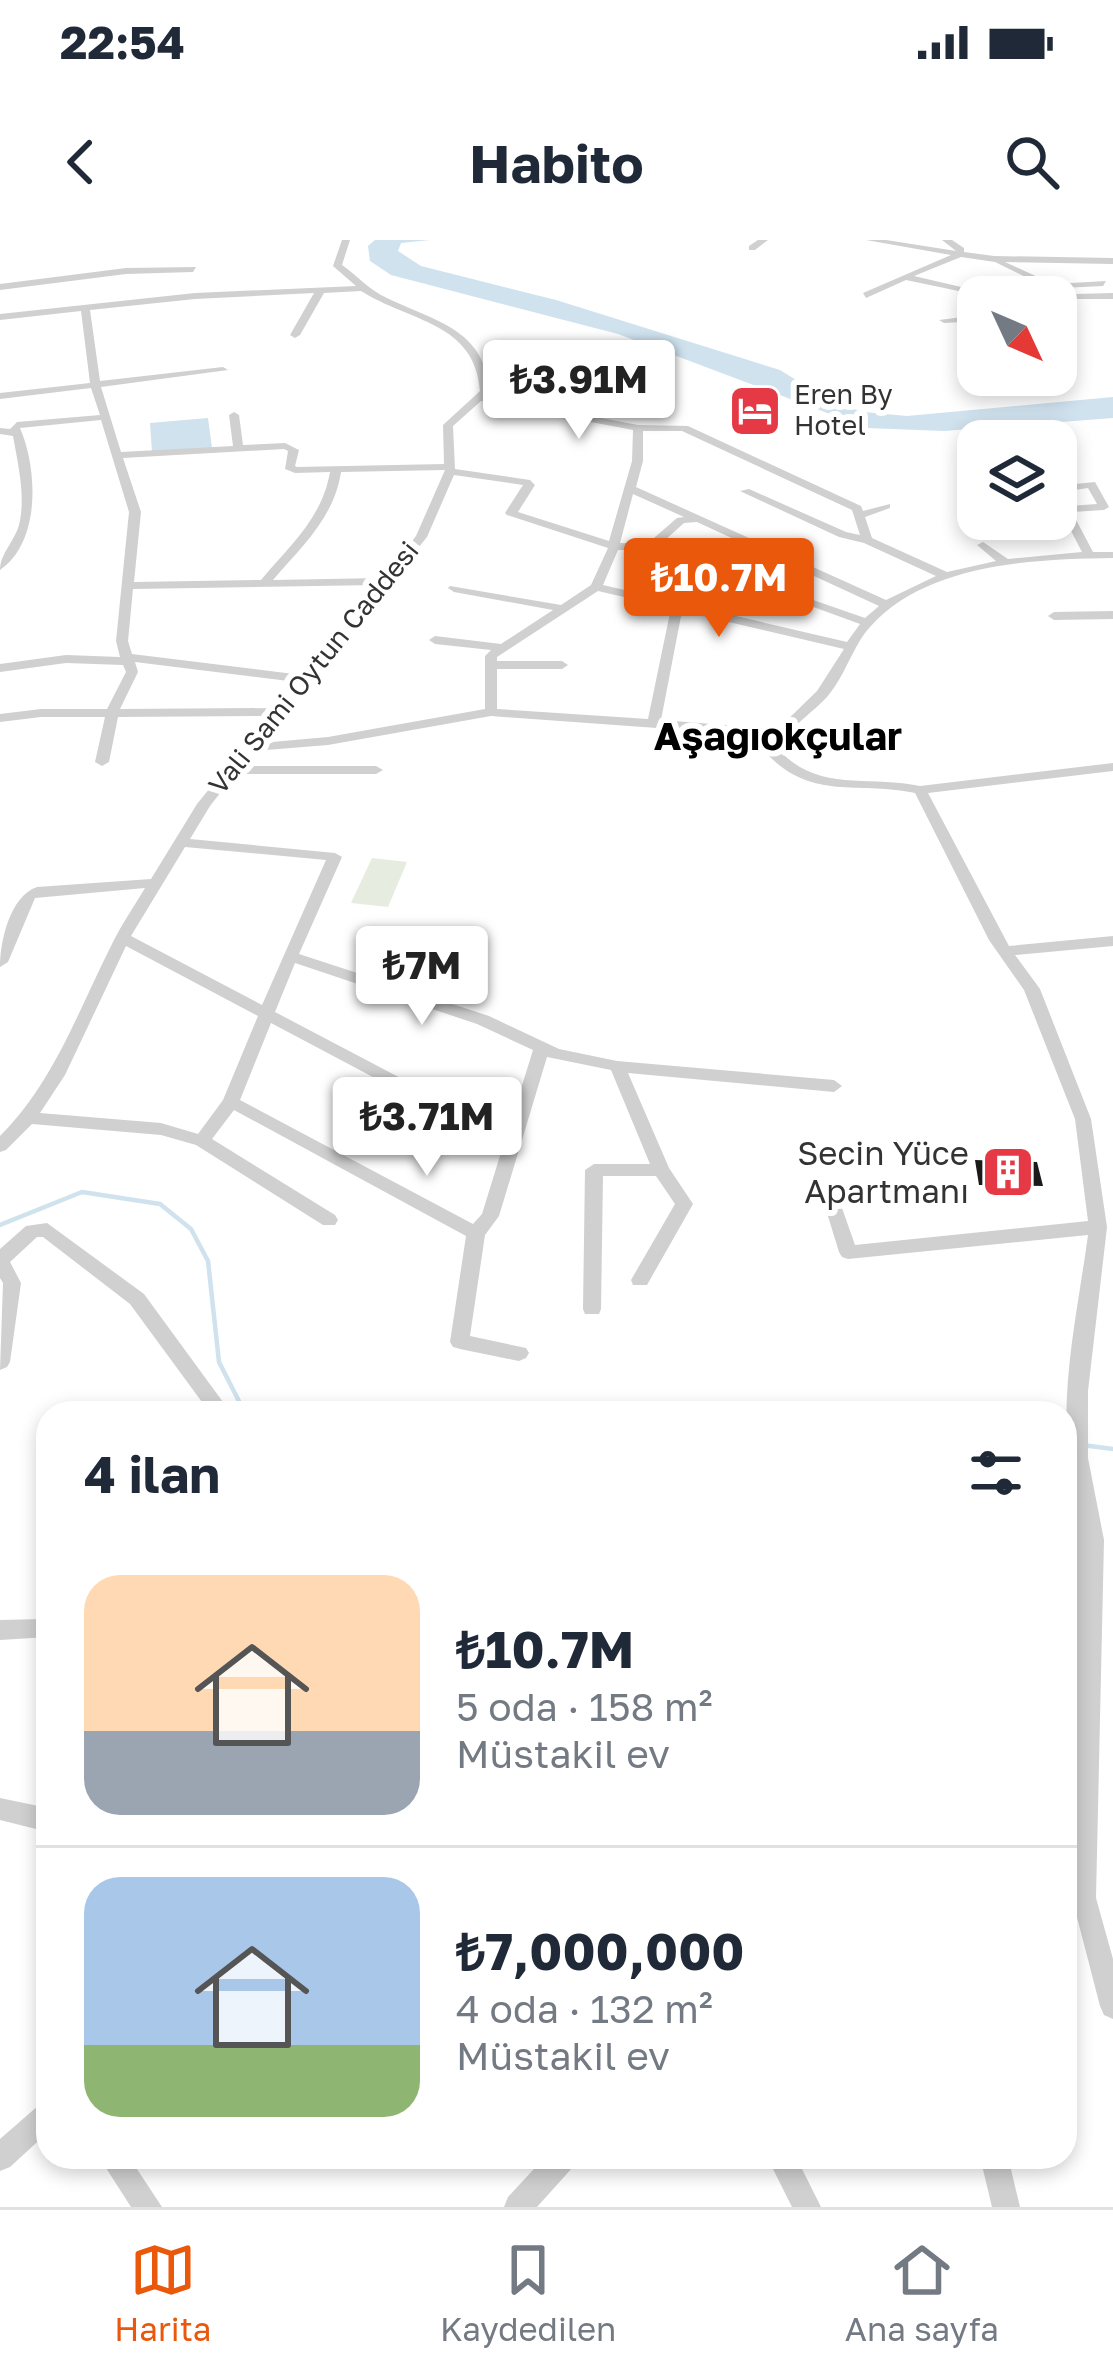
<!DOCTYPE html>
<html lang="tr">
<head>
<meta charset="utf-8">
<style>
	body { margin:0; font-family:"Golos Text",sans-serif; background:#f2f2f3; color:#1f2937; height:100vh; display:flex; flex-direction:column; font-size:45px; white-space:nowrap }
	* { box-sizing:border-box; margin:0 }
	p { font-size:39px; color:#747a83 }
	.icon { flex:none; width:66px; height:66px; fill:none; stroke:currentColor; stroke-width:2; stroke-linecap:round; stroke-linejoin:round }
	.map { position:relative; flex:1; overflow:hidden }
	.sheet { position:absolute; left:36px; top:1161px; width:1041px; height:768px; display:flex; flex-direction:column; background:#fff; border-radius:36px; box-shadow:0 6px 18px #0003 }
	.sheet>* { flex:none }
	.needle { width:78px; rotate:134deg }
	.fabs { position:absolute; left:957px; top:36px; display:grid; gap:24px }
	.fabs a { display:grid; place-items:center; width:120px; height:120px; border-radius:24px; background:#fff; box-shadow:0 6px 18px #0003; font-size:60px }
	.price { position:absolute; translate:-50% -102px; padding:0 27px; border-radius:12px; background:#fff; color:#222; font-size:39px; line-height:78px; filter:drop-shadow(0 3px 6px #0008) }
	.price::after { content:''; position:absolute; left:50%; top:72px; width:36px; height:27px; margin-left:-18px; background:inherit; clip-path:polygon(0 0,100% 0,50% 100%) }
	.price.current { background:#ea580c; color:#fff }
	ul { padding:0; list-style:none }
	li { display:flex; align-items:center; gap:36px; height:300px; padding:0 48px }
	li+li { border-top:3px solid #e0e1e3 }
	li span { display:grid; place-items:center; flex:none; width:336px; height:240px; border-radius:36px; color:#555 }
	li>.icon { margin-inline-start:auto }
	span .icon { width:144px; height:144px; fill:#fffc; stroke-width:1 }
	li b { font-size:51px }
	h2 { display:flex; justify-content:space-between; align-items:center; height:144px; padding:0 48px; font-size:51px }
	.status { display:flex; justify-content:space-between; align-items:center; height:84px; padding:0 60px; background:#fff; direction:ltr }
	.status svg { height:33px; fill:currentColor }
	header { display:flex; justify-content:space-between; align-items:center; height:156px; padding:0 48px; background:#fff; font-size:54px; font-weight:700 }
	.tabs { display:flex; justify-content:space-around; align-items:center; height:168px; border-top:3px solid #e0e1e3; background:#fff; font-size:33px; color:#747a83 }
	.tabs a { display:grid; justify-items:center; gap:6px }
	.tabs .current { color:#ea580c }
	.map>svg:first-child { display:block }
	.green { fill:#e6ecdf }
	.water { fill:#cfe2ee }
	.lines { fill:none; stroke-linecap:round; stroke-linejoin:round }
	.stream { stroke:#cfe2ee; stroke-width:4.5 }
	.building { fill:#1a1a1a }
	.minor { fill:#d0d0d0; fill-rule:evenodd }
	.labels { text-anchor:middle; stroke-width:12; stroke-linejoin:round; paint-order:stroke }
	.far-poi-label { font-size:27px; fill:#333; stroke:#fff; text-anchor:start }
	.far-street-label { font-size:27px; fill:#333; stroke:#fff }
	.poi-label { font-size:33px; fill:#333; stroke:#fff; text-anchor:end }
	.far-district-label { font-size:39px; font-weight:bold; fill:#000; stroke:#fff }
</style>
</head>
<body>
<div class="status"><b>22:54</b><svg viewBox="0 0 49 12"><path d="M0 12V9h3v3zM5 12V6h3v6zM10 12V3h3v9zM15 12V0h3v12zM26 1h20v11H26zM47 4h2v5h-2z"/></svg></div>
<header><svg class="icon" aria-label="back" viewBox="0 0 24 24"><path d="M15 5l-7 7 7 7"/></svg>Habito<svg class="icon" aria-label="search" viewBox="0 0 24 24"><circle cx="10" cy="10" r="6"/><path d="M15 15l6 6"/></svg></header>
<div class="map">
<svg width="1113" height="1967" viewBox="0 0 1113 1967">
	<rect width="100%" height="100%" fill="#fff"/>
	<polygon class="green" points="372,618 407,622 388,667 351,663"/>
	<g class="water">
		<polygon points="375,0 430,0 401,3 398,11 421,26 556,60 780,130 835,164 864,172 907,176 1113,157 1113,178 944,191 867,188 618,94 391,35 370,21 368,6"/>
		<polygon points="208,178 212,208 152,212 150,183"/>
	</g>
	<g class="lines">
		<g class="stream">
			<polyline points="0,985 82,952 160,964 191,989 208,1021 219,1122 245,1173"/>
			<polyline points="808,1173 865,1173"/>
			<polyline points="1082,1205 1113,1209"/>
		</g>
	</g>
	<polygon class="building" points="975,920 1037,922 1043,946 979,945"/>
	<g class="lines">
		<g class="minor">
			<path d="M 342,0 L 350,0 L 342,25 C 358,36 369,50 387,58 C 436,82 484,88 490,152 L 486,156 L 638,185 L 688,186 L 861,266 L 863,271 L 890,264 L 890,268 L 865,277 L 872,298 L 947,332 L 996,321 L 977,305 L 983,302 L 1008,319 L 1082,312 L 1056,262 L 1056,246 L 1095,242 L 1109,267 L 1104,270 L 1072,272 L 1093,312 L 1113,312 L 1113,318 C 1032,319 926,324 870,387 C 852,407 846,435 827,457 C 814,471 798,481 787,496 L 779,497 L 779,510 C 819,553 868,535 920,546 L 1113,523 L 1113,531 L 928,553 L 1009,706 L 1113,696 L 1113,706 L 1015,715 L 1040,749 L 1091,879 L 1107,987 L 1088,1151 L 1088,1218 L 1104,1300 L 1096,1658 L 1113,1719 L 1113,1779 L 1104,1775 L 1100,1766 L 1072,1658 L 1076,1498 L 1065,1498 L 1069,1299 L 1065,1281 L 1065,1232 L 1071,1234 C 1057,1159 1078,1070 1088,995 L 848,1019 L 842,1017 L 839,1012 L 827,973 L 830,968 L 842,968 L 855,1005 L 1088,981 L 1075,879 L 1024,750 L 989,700 L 915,553 C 858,541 812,561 767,514 L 766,496 L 491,476 L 328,505 L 254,511 L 242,526 L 376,526 L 383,530 L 376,534 L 235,534 L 210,566 L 190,599 L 335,613 L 342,617 L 299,714 L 489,776 L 559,809 L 617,821 L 834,840 L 842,846 L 834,852 L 628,833 L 669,928 L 693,964 L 647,1045 L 633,1045 L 631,1040 L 675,964 L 656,936 L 603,936 L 601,1069 L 599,1074 L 585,1074 L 583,1069 L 585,930 L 594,924 L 650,924 L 611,830 L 547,817 L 499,976 L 485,995 L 470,1096 L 526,1108 L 529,1113 L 526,1118 L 519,1121 L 460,1109 L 453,1107 L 450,1102 L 466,996 L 234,870 L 212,899 L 335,975 L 338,980 L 335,985 L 323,985 L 196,905 L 161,895 L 32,884 L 6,910 L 0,912 L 0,896 C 54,842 78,771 112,704 C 121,685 134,667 145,648 L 35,658 L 8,722 L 0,727 C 0,701 10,656 37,647 L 151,639 L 197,564 L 223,532 L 223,527 C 233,525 239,512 241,505 L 246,504 L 269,476 L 118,477 L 109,522 L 102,526 L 95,522 L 105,477 L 41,477 L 0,482 L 0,474 L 41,469 L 107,469 L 126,432 L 123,425 L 66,423 L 0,432 L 0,424 L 66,415 L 120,417 L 116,401 L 129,272 L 101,180 L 20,188 C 37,227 42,301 0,330 C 0,314 14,302 19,285 C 26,256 18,225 13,196 L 0,194 L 0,188 L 10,189 L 17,182 L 100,175 L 91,148 L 0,159 L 0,153 L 90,143 L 81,71 L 0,80 L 0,74 L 195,53 L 356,46 L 333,26 ZM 361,51 C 410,82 475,82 480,151 L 443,185 L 444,224 L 297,227 L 295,226 L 299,210 L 285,203 L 243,205 L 239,175 L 234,172 L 229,175 L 233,206 L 121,212 L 101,147 L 228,130 L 223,127 L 100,141 L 90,70 L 195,59 L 314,53 L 290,95 L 295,98 L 300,95 L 324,53 ZM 481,161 L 633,190 L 632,221 L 609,301 L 518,272 L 535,245 L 530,240 L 455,229 L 453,186 ZM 643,191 L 682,191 L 852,270 L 860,295 L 846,292 L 749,249 L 740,251 L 839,297 L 864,303 L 936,336 L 886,360 L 636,247 L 643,221 ZM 284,209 L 288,211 L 285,229 L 295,233 L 330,232 C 322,279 289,306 261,340 L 134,342 L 141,272 L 123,218 ZM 445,230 L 416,296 L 382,338 L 273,340 C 302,306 334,278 341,232 ZM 454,235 L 523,245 L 505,273 L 507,275 L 608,308 L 591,345 L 561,365 L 450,346 L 448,348 L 454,352 L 553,370 L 501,404 L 435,396 L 429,400 L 435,404 L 491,410 L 485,416 L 485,469 L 328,497 L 261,503 L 389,345 L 393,343 L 393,339 L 427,297 ZM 1088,248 L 1097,264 L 1069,266 L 1061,252 ZM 633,254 L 684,277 L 677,278 L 647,304 L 620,303 ZM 697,282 L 879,366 L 865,378 L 738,334 L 728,336 L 860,384 L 847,402 L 603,345 L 618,310 L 654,310 L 684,283 ZM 376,345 L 302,435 L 132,414 L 128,401 L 133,349 ZM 598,351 L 671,368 L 648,479 L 497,469 L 497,429 L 562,429 L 568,425 L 562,421 L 497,421 L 497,417 ZM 682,371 L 844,409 L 817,451 L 778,489 L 661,480 ZM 135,422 L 297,442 L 275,468 L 120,469 L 138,432 ZM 185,607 L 326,620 L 262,765 L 131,696 ZM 126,706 L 258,776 L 223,860 L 198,894 L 161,883 L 40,873 L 65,835 ZM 295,723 L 477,784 L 533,810 L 507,894 L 275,772 ZM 271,783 L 503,906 L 482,974 L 473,984 L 240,860 Z"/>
			<polygon points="758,0 768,0 755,10 749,10 749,6"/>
			<polygon points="866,0 886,0 956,11 942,0 952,0 964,8 964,12 994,16 1113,18 1113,24 1005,22 1053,44 1106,41 1103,46 1062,48 1075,54 1113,53 1113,59 1061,59 1062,55 995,22 961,17 914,36 1004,57 987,57 906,40 866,58 863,53 951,15"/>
			<polygon points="196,27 193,32 126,34 0,50 0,44 126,28"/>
			<polygon points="978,75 978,81 944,83 939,80"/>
			<polygon points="1113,371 1113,379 1054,380 1048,376 1054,372"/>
			<polygon points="47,983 144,1054 231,1173 210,1173 130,1064 43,997 37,997 10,1022 21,1043 10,1122 7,1127 0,1130 3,1043 0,1038 0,1009 26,986"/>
			<polygon points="42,1379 48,1381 48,1397 0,1400 0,1380"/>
			<polygon points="0,1558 48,1568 48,1592 0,1580"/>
			<polygon points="48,1861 48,1892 10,1927 0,1931 0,1899 39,1865"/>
			<polygon points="99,1917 129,1917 162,1967 131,1967"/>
			<polygon points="545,1917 577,1917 573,1927 537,1967 504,1967 508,1957"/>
			<polygon points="767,1917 796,1917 821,1967 792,1967"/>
			<polygon points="980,1917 1008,1917 1020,1967 992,1967"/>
		</g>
	</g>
	<defs>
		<g id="hotel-square" transform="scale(2.7)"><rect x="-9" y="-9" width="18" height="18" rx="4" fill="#e63946" stroke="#fff"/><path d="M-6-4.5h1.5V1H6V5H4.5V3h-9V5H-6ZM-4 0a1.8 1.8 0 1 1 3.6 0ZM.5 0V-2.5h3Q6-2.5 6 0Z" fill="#fff"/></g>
		<g id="building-square" transform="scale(2.7)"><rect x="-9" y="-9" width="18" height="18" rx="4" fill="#e63946" stroke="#fff"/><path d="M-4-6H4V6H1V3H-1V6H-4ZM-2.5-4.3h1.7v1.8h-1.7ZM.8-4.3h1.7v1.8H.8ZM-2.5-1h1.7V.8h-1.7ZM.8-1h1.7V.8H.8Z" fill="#fff"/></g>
	</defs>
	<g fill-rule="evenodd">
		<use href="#hotel-square" x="755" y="171"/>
		<use href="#building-square" x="1008" y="932"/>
	</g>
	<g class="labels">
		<g class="far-poi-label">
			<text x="794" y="164">Eren By<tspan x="794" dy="31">Hotel</tspan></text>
		</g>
		<g class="far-street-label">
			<text transform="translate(314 428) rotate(-51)" y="9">Vali Sami Oytun Caddesi</text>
		</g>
		<g class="poi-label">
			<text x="969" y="925">Secin Yüce<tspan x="969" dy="38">Apartmanı</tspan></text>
		</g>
		<g class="far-district-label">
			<text x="778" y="510">Aşağıokçular</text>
		</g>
	</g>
</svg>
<div class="fabs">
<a><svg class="needle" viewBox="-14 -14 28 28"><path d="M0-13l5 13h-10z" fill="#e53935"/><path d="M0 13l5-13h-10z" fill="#747a83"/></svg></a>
<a><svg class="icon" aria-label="layers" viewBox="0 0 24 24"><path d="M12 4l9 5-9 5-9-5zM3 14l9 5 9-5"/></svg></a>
</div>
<b class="price" style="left:579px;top:202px">₺3.91M</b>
<b class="price current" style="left:719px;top:400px">₺10.7M</b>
<b class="price" style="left:422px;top:788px">₺7M</b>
<b class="price" style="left:427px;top:939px">₺3.71M</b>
<section class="sheet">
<h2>4 ilan<svg class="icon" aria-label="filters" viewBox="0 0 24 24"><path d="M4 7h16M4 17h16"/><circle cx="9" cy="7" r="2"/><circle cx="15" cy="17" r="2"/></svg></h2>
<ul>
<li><span style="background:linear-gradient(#ffd9b3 65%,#9aa5b1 0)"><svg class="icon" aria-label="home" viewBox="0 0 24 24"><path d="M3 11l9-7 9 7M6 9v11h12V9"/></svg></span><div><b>₺10.7M</b><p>5 oda · 158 m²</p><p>Müstakil ev</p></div></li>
<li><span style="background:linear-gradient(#a9c7e8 70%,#8fb573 0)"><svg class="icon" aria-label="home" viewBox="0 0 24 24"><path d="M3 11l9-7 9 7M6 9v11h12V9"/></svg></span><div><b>₺7,000,000</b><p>4 oda · 132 m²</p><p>Müstakil ev</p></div></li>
</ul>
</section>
</div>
<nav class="tabs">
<a class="current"><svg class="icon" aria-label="map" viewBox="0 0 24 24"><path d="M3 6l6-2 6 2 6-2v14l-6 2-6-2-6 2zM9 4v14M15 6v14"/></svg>Harita</a>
<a><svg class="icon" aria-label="saved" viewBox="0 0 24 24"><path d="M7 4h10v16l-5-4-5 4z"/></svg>Kaydedilen</a>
<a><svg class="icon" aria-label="home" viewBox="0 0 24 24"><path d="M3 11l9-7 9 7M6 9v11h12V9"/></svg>Ana sayfa</a>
</nav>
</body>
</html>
